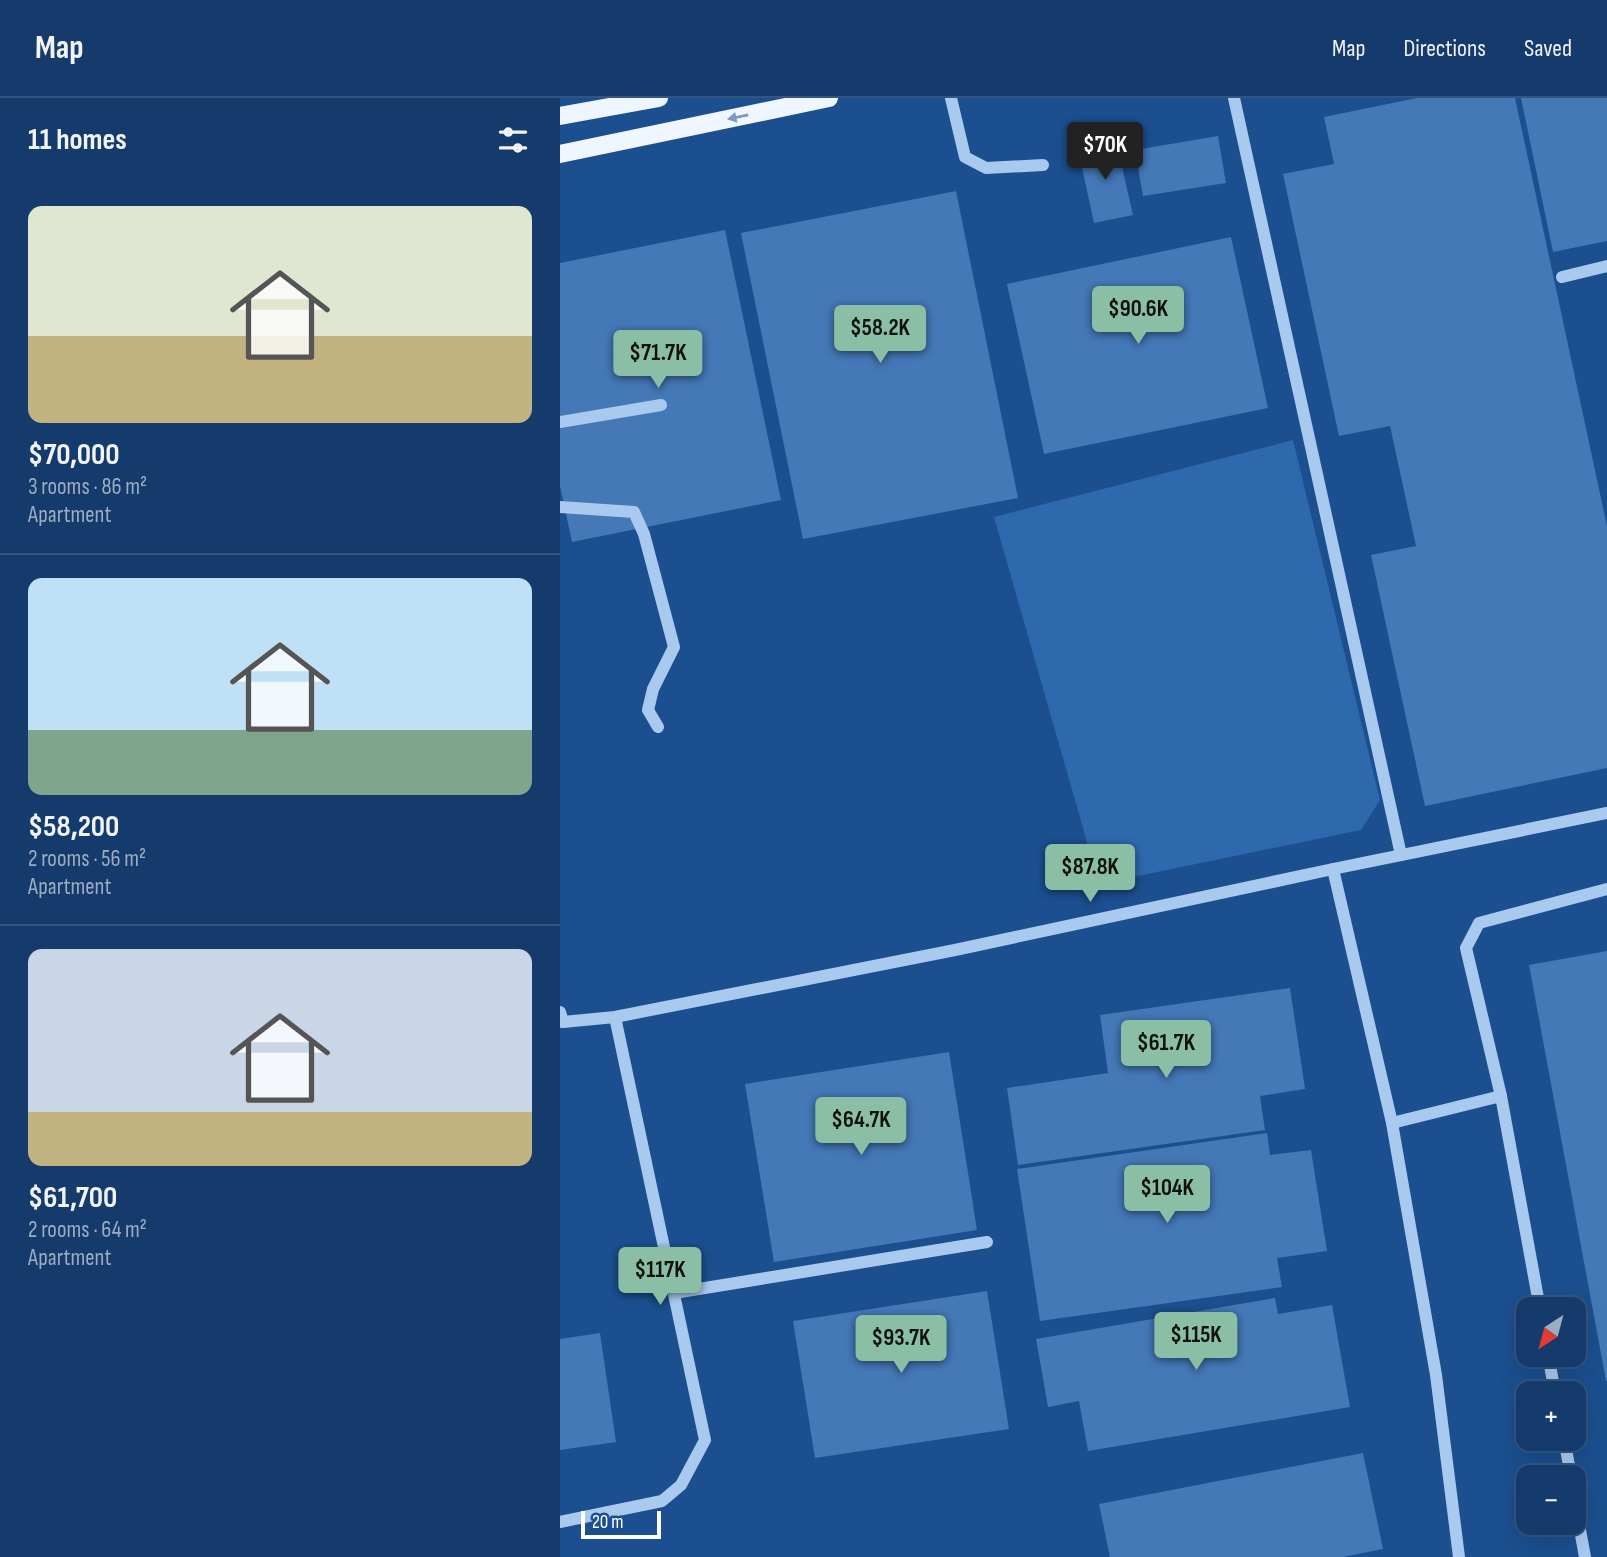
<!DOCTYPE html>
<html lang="en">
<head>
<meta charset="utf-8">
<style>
	body { margin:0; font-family:"Sofia Sans Condensed",sans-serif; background:#214673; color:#f1f3f6; height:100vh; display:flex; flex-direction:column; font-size:26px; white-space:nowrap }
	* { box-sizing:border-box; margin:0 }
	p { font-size:23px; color:#9dadc1 }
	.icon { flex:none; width:38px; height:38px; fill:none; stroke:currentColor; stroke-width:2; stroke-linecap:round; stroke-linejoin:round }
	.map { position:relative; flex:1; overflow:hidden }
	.sheet { display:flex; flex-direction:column; background:#143b6b; width:560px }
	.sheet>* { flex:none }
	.needle { width:46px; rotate:216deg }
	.controls { position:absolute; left:956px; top:1199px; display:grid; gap:14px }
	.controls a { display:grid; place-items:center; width:70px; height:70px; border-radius:14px; background:#143b6b; box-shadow:0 7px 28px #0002,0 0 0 2px #33557e; font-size:35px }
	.scale { position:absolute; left:21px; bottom:18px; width:80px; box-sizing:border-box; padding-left:7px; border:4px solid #fff; border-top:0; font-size:19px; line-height:24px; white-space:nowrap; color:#fff; -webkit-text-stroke:5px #1b4f8f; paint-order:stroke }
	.price { position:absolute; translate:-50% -60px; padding:0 16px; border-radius:7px; background:#8abfa5; color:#111; font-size:23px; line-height:46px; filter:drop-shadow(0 2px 4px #0008) }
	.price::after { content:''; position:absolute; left:50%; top:42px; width:21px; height:16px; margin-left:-10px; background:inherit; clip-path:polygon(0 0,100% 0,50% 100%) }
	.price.active { background:#222; color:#fff }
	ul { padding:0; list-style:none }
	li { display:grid; align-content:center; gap:14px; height:371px; padding:0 28px }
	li+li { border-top:2px solid #33557e }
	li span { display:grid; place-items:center; height:217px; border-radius:14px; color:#555 }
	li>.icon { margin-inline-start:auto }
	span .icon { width:126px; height:126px; fill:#fffc; stroke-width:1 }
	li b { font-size:30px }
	h2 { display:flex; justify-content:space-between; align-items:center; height:84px; padding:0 28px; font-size:30px }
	header { display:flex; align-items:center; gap:42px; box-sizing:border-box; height:98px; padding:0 35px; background:#143b6b; border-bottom:2px solid #33557e }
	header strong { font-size:33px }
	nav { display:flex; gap:38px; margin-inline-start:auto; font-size:24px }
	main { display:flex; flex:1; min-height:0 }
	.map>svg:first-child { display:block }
	.green { fill:#2e69ad }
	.building { fill:#4478b7 }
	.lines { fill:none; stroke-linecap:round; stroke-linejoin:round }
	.minor { stroke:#a9c9ee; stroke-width:12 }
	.major { stroke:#f0f6ff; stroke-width:18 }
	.oneway { fill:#7b9ac1 }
</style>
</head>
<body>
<header>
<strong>Map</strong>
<nav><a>Map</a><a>Directions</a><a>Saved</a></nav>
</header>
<main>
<section class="sheet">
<h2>11 homes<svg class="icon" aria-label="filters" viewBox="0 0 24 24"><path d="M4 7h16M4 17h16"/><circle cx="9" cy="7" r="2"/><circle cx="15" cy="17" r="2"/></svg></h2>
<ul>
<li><span style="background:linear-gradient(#dfe7d0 60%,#c2b280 0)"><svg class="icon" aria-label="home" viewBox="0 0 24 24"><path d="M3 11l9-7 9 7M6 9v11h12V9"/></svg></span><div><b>$70,000</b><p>3 rooms · 86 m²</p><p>Apartment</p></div></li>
<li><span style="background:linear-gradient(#bfe0f5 70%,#7fa58c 0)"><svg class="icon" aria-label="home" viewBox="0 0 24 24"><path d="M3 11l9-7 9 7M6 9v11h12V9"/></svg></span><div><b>$58,200</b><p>2 rooms · 56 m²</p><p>Apartment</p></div></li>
<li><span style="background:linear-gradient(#c9d6e8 75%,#c2b280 0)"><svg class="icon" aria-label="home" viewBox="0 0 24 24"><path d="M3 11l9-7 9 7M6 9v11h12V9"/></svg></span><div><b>$61,700</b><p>2 rooms · 64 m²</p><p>Apartment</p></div></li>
</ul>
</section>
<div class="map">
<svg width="1047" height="1459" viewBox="0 0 1047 1459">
	<rect width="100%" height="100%" fill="#1b4f8f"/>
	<polygon class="green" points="733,342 820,702 801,732 539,786 434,419"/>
	<g class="building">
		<polygon points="857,0 955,0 1047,428 1047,670 865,708 811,457 856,448 830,328 779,338 723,76 774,66 764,19"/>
		<polygon points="961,0 1047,0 1047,143 993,154"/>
		<polygon points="658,38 666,85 583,98 575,52"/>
		<polygon points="542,42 545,53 558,51 573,117 534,125 517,47"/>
		<polygon points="396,93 458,400 243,441 181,135"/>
		<polygon points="165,132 221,402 12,444 0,388 0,165"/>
		<polygon points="671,139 708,310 484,356 447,186"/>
		<polygon points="1047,853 1047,1283 1046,1283 969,867"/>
		<polygon points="730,890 745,991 700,998 705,1032 458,1067 447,990 548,975 540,917"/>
		<polygon points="389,954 417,1132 214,1164 185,986"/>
		<polygon points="707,1035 710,1057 751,1052 767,1153 717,1160 722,1189 480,1223 457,1071"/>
		<polygon points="427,1193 449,1331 255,1360 233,1223"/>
		<polygon points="715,1200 718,1216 772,1207 790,1309 528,1353 519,1303 488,1309 476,1241"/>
		<polygon points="40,1235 56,1344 0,1352 0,1241"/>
		<polygon points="803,1355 823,1451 783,1459 550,1459 539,1406"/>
	</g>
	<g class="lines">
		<g class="minor">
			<polyline points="391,0 405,59 426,70 483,67"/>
			<polyline points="674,0 841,757"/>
			<polyline points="1002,179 1047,168"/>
			<polyline points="0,324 101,307"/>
			<polyline points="0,409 74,414 84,436 114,549 93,591 88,612 98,629"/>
			<polyline points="773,771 832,1025 876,1277 899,1459"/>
			<polyline points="0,914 3,924 55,919 395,852 773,771 1047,715"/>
			<polyline points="941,998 906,850 919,825 1047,791"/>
			<polyline points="832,1025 941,998 980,1211"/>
			<polyline points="114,1195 427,1144"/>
			<polyline points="988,1256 995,1295"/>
			<polyline points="1004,1340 1011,1379"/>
			<polyline points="1013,1394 1025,1459"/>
			<polyline points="0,1424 102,1403 121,1387 145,1342 55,919"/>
		</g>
		<g class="major">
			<polyline points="0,18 99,0"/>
			<polyline points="0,56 269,0"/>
		</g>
	</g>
	<defs><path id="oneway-solid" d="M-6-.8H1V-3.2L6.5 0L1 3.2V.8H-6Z" transform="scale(1.75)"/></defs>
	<use class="oneway" href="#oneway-solid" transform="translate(178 19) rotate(168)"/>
</svg>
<div class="controls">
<a><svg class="needle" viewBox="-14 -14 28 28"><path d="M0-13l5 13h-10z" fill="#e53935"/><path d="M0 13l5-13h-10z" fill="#9dadc1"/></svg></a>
<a>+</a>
<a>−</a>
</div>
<div class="scale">20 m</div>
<b class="price active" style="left:545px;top:84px">$70K</b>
<b class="price" style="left:578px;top:248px">$90.6K</b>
<b class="price" style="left:320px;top:267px">$58.2K</b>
<b class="price" style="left:98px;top:292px">$71.7K</b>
<b class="price" style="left:530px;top:806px">$87.8K</b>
<b class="price" style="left:606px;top:982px">$61.7K</b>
<b class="price" style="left:301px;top:1059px">$64.7K</b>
<b class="price" style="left:607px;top:1127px">$104K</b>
<b class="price" style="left:100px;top:1209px">$117K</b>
<b class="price" style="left:636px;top:1274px">$115K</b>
<b class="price" style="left:341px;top:1277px">$93.7K</b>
</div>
</main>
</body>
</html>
